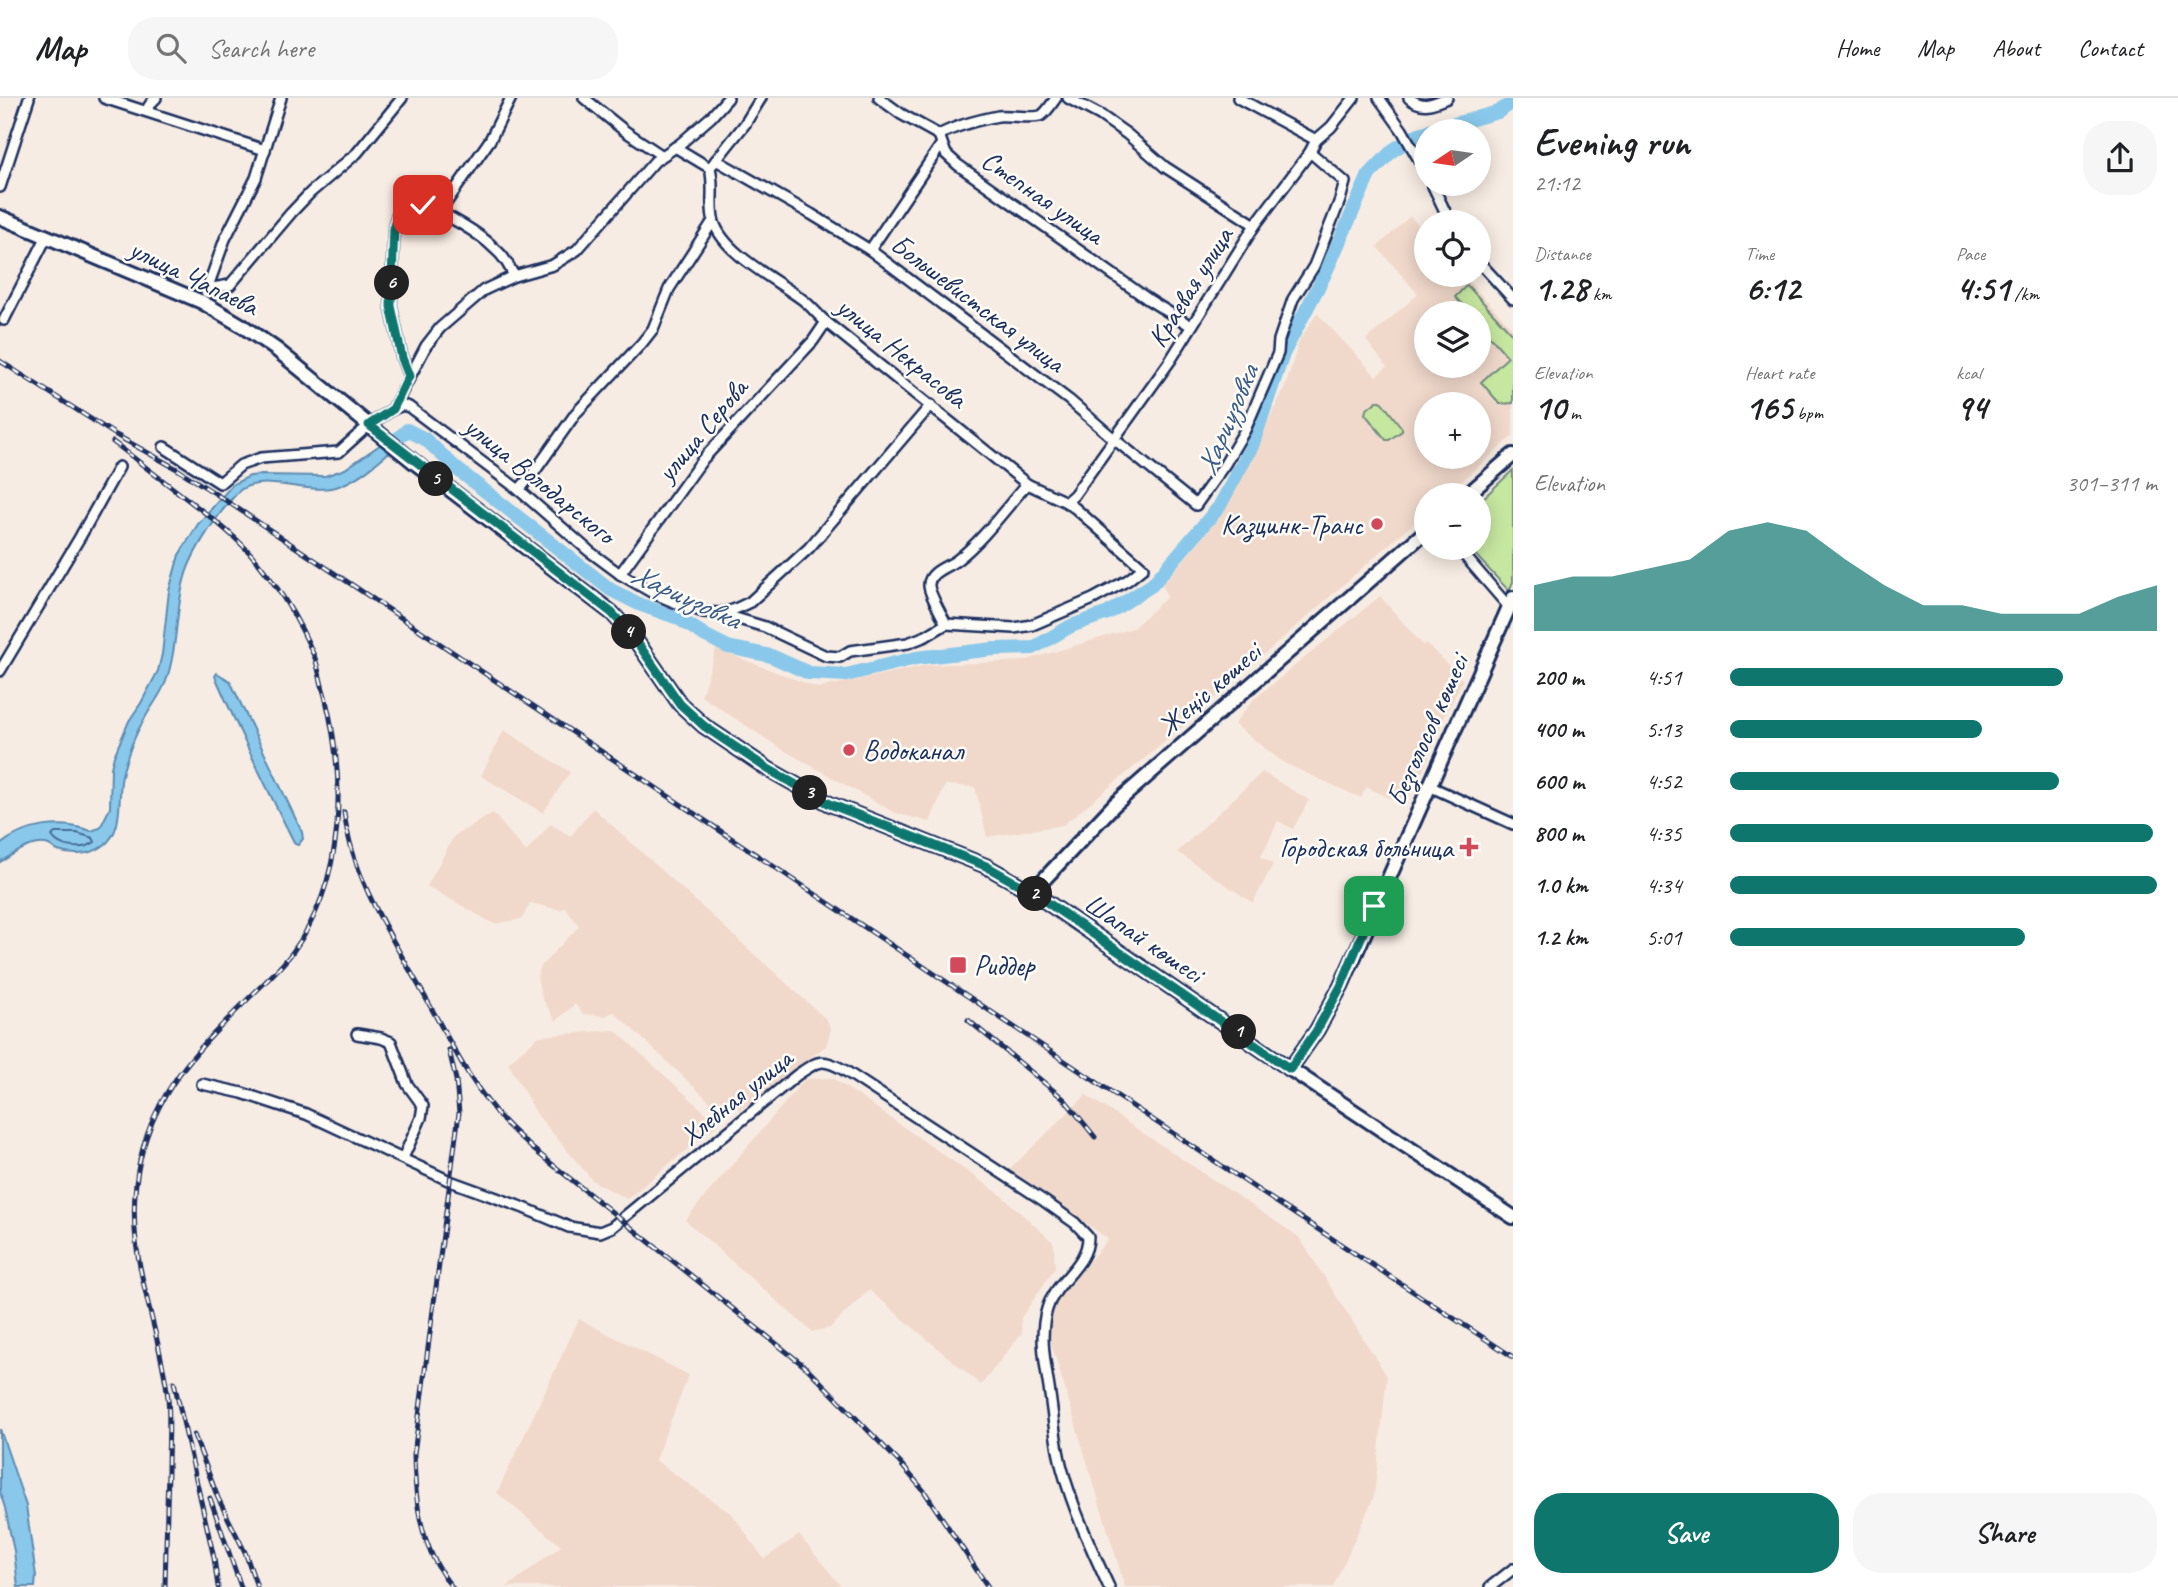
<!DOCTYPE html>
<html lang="en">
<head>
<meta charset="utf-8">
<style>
	:root { --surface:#fff; --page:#f6f6f6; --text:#202124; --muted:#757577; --line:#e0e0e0; --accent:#0f766e }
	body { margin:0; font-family:Caveat,sans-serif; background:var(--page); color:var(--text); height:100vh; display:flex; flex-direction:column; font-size:26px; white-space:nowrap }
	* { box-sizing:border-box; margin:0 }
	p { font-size:23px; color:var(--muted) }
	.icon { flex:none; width:38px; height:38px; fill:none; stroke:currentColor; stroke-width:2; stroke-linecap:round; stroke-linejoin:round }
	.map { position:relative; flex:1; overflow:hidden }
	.sheet { display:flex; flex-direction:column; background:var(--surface); width:665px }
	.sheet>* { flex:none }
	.needle { width:46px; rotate:257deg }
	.buttons { position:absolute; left:1414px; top:21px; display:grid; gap:14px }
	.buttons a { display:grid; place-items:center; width:77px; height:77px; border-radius:50%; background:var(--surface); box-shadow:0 4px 18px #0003; font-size:35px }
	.pin { position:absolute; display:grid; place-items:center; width:60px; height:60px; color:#fff; margin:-30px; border-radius:14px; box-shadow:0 4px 10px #0006 }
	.km { position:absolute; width:35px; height:35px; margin:-18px; border-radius:50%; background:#222; color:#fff; font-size:19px; line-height:35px; text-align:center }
	.round { display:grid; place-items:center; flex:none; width:74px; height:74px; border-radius:28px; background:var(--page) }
	.summary { display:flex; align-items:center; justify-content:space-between; height:119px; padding:0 21px }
	h1 { font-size:38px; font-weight:700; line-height:52px }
	.metrics { display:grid; grid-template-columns:repeat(3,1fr); gap:10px; height:119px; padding:7px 21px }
	.metrics div { display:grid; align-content:center }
	.metrics b { font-size:35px; font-weight:700 }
	.metrics small { font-size:19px; font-weight:400 }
	.metrics p { font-size:19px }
	.chart { height:196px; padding:14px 21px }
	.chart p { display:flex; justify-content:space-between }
	.chart svg { width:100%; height:126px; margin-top:7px; fill:var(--accent); opacity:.7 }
	.primary-button { display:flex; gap:14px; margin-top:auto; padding:14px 21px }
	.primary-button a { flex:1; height:80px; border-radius:28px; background:var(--accent); color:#fff; font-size:28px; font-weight:700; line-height:80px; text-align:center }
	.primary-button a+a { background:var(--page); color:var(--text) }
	ul { padding:0 21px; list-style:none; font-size:23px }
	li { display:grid; grid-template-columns:112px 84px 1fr; align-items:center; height:52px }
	li i { height:18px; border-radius:9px; background:var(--accent) }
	header { display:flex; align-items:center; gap:42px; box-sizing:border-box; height:98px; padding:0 35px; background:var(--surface); border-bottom:2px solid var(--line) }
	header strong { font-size:33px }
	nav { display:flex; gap:38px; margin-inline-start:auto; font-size:24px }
	.search { width:490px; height:63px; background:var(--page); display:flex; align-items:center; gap:18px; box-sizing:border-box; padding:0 24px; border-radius:28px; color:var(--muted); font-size:26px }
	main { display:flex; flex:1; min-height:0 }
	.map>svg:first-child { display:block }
	.built { fill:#f0d9cb; fill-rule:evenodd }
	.green { fill:#c6e7a0; stroke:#708b7f; stroke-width:2 }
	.water { fill:#89c8ea; stroke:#5d8bb2; stroke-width:2 }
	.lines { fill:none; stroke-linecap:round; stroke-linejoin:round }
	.shore { stroke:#476c96; stroke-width:2 }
	.river { stroke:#89c8ea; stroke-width:14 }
	.street-casing { stroke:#1b2f5e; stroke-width:14 }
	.secondary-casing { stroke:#1b2f5e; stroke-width:18 }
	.street { stroke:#fdfcf7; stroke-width:9 }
	.secondary { stroke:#fdfcf7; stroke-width:12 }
	.rail-casing { stroke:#1b2f5e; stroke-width:5 }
	.rail { stroke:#fdfcf7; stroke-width:2.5; stroke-dasharray:8; stroke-linecap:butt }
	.route-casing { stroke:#fff; stroke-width:14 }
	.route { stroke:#0f766e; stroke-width:9 }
	.poi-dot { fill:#d1495b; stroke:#fdfcf7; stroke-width:2.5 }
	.labels { text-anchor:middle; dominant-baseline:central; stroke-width:5; stroke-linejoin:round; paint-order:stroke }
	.street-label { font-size:28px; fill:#1b2f5e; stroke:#fdfcf7 }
	.poi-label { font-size:28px; fill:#1b2f5e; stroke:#fdfcf7; text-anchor:end }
	.water-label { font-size:30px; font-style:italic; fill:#3c5d88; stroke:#fdfcf7 }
</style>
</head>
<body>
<header>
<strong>Map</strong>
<div class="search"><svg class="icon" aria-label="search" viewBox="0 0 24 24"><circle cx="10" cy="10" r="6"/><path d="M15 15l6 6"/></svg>Search here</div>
<nav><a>Home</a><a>Map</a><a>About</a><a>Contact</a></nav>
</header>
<main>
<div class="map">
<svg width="1513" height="1489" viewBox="0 0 1513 1489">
	<rect width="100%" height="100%" fill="#f7ece3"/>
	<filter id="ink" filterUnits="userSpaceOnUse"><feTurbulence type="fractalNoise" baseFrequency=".0143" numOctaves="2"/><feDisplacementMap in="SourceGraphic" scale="14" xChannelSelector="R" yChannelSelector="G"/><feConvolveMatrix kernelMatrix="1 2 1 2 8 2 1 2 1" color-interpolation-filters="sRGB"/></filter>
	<g filter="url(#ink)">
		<g class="built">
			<path d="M1410,118L1426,136V177H1463L1513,231V338L1446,397H1426V414L1166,643L1063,727L987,739L975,689L945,687L930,724L895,715L780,650L701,598L716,551L818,590L927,567L1024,563L1133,530L1167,499L1162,487L1222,416L1286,287L1299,243L1317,215L1376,278L1387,269L1366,242L1418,196L1377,149ZM1426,215H1479V268H1426ZM1426,306H1479V359H1426Z"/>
			<polygon points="1380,498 1423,547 1426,545 1463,582 1445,618 1424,670 1405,707 1366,689 1361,700 1284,665 1234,626 1253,602"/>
			<polygon points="504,632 570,674 543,715 481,678"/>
			<polygon points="1262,674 1309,702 1293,731 1278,723 1261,759 1273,766 1253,805 1177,754"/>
			<polygon points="593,710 827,922 831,932 826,948 740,1012 735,1008 724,1017 614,914 605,918 583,916 575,906 556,923 542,900 537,879 541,868 579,828 565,809 561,812 530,805 522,821 494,826 427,788 454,738 493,715 526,754 550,726 571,738"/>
			<polygon points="615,932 718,1026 627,1101 593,1083 538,1018 508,965 539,938"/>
			<polygon points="833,980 1000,1096 1054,1145 1055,1170 1021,1220 1022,1235 981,1287 869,1192 830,1230 812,1234 685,1122 805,981"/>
			<polygon points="1086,997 1299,1139 1387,1278 1374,1399 1333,1489 1125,1489 1048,1235 1057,1202 1108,1141 1010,1071"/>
			<polygon points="579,1221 689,1277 655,1362 733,1417 764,1461 799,1437 842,1489 507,1489 561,1448 497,1395"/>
		</g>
		<g class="green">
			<polygon points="1467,187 1513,237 1513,305 1500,306 1481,284 1508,259 1479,226 1479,215 1470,215 1455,199"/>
			<polygon points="1377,303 1381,303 1402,330 1402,333 1389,342 1386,342 1365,316 1366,312"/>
			<polygon points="1513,372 1513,484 1509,493 1469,450 1479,450 1479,404"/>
		</g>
		<g class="water">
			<path d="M403,331L409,337C387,355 364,380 336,389C309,397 258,374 238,394C220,413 192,453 185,479C175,513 178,549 166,583C161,597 152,607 145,620C135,636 128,655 123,673C116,697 126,732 103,748C91,757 72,758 58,753C55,752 52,748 49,747C33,741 13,757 0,764V747C24,727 62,722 91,733L100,730L110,710L111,670L114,658L129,623L141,605L158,573L162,556L169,493L179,457L198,426L233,386L250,378L261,377L325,378L345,371Z"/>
			<path d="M217,575L230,583L302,734L303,741L298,747L295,746C267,691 240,635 215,578Z"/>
			<polygon points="0,1331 26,1408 36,1478 35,1489 18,1489 14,1453 5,1410 0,1394"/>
		</g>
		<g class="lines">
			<path class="shore" d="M55,735H77L93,740L95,744C83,753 59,750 52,738Z"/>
			<g class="river">
				<polyline points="1429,33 1498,14 1513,4"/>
				<polyline points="392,346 407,332 425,341 457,371 611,492 641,507 678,520 706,538 728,549 771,558 809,575 846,577 916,560 994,551 1033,550 1071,528 1108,515 1152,487 1219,409 1252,348 1283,256 1325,176 1369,77 1393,52 1419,36 1426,34"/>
			</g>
			<defs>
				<g id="street">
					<polyline points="104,0 265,52"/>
					<polyline points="584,0 625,33 661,57"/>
					<polyline points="879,0 901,16 939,37 946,56 958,67 1149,202 1191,228"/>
					<polyline points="1068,0 1100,17 1127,36 1165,69 1255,127"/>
					<polyline points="1238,0 1316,42"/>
					<polyline points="1379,0 1402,32 1426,74"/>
					<path d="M1409,0C1422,11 1432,6 1447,0"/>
					<polyline points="146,13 151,5 156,0"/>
					<path d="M939,37C957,27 978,22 998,18C1008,17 1037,21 1042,17C1047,14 1052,5 1056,0"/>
					<path d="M675,49L710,70C715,88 709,108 714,124C724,156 777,182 803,202C811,208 818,217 826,224L1027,386L1066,404L1075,410L1143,470L1128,482L1093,501L1032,527L1014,530L946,526L926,538L908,545L850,553L840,559L826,558L765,529L719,515"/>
					<polyline points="716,62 811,116 870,152 1069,302 1114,341 1196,407 1225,366 1245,332 1278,255 1279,242 1293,201 1314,168 1340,102 1345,84 1310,54"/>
					<polyline points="713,66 745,26 761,0"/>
					<polyline points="1432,86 1450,124"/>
					<polyline points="0,89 29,0"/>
					<polyline points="439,115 490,42 511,0"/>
					<polyline points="870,152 941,47"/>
					<polyline points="1479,164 1513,201"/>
					<polyline points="207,191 230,187 291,115 311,94 357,55 402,0"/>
					<polyline points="206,194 225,141 256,80 281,0"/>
					<polyline points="4,222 47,138"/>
					<path d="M409,278L402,260L391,208L394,128L398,115L403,108C410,107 417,105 424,108C445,115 480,135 495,151C504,158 509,168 514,178"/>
					<polyline points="393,311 426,248 440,230 484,192 514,178 553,167 577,152 655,63 680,46 711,19 728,0"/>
					<polyline points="164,349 220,385 241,367 261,360 339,354 369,327 393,311 403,307 409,309 519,392 589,453 620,476 653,495 674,504 703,514 719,515 733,512 750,504 809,450 931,307"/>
					<polyline points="519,392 535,373 576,315 642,245 653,231 669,191 713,123"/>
					<polyline points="1066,404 1074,397 1170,263 1255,127 1310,54 1316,42 1331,29 1354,0"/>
					<polyline points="1458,450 1509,509"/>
					<polyline points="620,476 703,361 813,243 826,224"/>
					<path d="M946,526C942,517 928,494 929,486C930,473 948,469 957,462C983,442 1005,411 1027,386"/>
					<polyline points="0,573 80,439 119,369"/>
					<polyline points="1429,688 1513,726"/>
					<polyline points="357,936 381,940 391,944 407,986 423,1008 421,1020 403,1060"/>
					<path d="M202,986L242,995L306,1016L450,1083L524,1110L569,1129L600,1134L612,1129L797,977C818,963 821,959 844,972L1044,1103L1075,1125L1088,1139C1088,1168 1055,1183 1047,1211C1039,1237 1045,1264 1049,1290C1053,1316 1055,1344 1062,1370C1073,1411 1091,1450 1109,1489"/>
					<polyline points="1490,1489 1513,1471"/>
				</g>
				<g id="secondary">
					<polyline points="0,119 202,204 241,227 277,252 414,364 612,515 632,537 680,606 704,628 768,671 830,706 986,768 1032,794 1290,971 1513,1119"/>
					<polyline points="1467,397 1513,357"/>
					<polyline points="1032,794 1114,707 1426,433"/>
					<polyline points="1290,971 1317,932 1341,888 1513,500"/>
				</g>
			</defs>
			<use href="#street" class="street-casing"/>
			<use href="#secondary" class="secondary-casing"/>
			<use href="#street" class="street"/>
			<use href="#secondary" class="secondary"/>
			<defs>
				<g id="rail">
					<polyline points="0,263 116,337 177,371 216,396 1264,1096 1513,1259"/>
					<path d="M113,344C131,357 147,371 165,384C194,407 225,428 250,455C277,486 299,522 315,560C319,572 321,586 325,598C346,682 346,782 292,855C279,872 262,887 247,902C197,952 156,991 140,1062C120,1151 158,1216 168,1300C170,1324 168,1348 168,1372C167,1411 166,1450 165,1489"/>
					<path d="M344,714C353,784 394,843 428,904C448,940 466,977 492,1009C503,1025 519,1038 533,1051L808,1271L900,1365L924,1393L988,1489"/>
					<polyline points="968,922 1065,1002 1095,1039"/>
					<path d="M449,952L456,982L459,1015L414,1356C415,1404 420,1450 452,1489"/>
					<polyline points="174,1284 214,1460 218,1489"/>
					<polyline points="194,1337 218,1400 245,1454 257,1489"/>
					<polyline points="210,1400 241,1489"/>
				</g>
			</defs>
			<use href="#rail" class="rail-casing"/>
			<use href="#rail" class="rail"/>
		</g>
	</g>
	<g class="lines" filter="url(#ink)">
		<defs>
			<polyline id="route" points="423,107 412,106 403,108 398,116 394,128 391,208 402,260 409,278 393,311 369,327 612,515 632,537 680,606 704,628 768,671 830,706 986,768 1032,794 1290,971 1317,932 1341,888 1374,808"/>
		</defs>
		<use href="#route" class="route-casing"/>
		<use href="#route" class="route"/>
	</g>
	<g class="poi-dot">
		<circle cx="1377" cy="426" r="7"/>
		<circle cx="849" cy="652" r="7"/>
		<path d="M1465.5 738.5h7v7h7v7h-7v7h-7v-7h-7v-7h7z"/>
		<rect x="949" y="858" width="18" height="18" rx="3.5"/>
	</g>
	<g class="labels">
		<g class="street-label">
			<text transform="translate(1043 99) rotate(35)">Степная улица</text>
			<text transform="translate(194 179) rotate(26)">улица Чапаева</text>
			<text transform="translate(1190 189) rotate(-58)">Краевая улица</text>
			<text transform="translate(978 205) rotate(37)">Большевистская улица</text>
			<text transform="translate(902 254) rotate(39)">улица Некрасова</text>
			<text transform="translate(702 332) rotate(-50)">улица Серова</text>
			<text transform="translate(540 382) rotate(39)">улица Володарского</text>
			<text transform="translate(1209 591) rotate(-41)">Жеңіс көшесі</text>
			<text transform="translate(1427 632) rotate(-66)">Безголосов көшесі</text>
			<text transform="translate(1144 840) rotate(34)">Шапай көшесі</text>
			<text transform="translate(736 999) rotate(-39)">Хлебная улица</text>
		</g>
		<g class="poi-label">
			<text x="1363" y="426">Казцинк-Транс</text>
			<text x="863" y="652" text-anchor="start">Водоканал</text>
			<text x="1453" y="749">Городская больница</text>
			<text x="974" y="867" text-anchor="start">Риддер</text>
		</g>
		<g class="water-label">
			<text transform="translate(1227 322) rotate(-67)">Хариузовка</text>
			<text transform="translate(686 498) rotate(25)">Хариузовка</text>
		</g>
	</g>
</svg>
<div class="buttons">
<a><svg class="needle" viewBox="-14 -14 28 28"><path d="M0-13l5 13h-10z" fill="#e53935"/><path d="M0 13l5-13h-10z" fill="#757577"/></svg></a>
<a><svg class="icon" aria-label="locate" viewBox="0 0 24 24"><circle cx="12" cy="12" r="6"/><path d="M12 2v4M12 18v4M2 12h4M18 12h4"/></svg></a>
<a><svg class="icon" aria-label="layers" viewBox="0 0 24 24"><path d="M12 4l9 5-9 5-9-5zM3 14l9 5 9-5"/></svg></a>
<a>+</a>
<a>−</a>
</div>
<div class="pin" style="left:1374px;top:808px;background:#1e9e55"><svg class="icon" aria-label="arrive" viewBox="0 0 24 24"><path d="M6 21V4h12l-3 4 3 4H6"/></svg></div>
<div class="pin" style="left:423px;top:107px;background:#d93025"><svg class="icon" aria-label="check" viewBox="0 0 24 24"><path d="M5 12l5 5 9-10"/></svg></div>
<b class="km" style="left:1239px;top:934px">1</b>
<b class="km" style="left:1035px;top:796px">2</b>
<b class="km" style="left:810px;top:695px">3</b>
<b class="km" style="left:629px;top:534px">4</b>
<b class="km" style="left:436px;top:381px">5</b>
<b class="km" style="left:392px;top:185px">6</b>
</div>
<section class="sheet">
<div class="summary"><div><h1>Evening run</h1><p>21:12</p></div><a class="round"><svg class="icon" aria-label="share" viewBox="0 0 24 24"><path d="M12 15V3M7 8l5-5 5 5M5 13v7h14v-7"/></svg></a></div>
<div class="metrics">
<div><p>Distance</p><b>1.28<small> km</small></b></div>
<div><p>Time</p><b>6:12</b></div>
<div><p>Pace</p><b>4:51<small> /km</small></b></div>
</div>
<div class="metrics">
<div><p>Elevation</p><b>10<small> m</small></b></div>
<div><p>Heart rate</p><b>165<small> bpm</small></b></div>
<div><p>kcal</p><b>94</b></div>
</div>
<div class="chart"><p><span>Elevation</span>301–311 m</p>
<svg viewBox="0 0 160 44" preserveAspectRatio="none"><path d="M0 44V28L10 25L20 25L30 22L40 19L50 9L60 6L70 9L80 19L90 28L100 35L110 35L120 38L130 38L140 38L150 32L160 28V44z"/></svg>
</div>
<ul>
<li><b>200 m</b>4:51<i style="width:78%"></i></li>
<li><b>400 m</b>5:13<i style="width:59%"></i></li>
<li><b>600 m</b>4:52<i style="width:77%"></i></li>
<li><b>800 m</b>4:35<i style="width:99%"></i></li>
<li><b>1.0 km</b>4:34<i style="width:100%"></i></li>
<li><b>1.2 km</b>5:01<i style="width:69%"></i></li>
</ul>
<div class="primary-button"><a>Save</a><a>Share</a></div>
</section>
</main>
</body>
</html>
